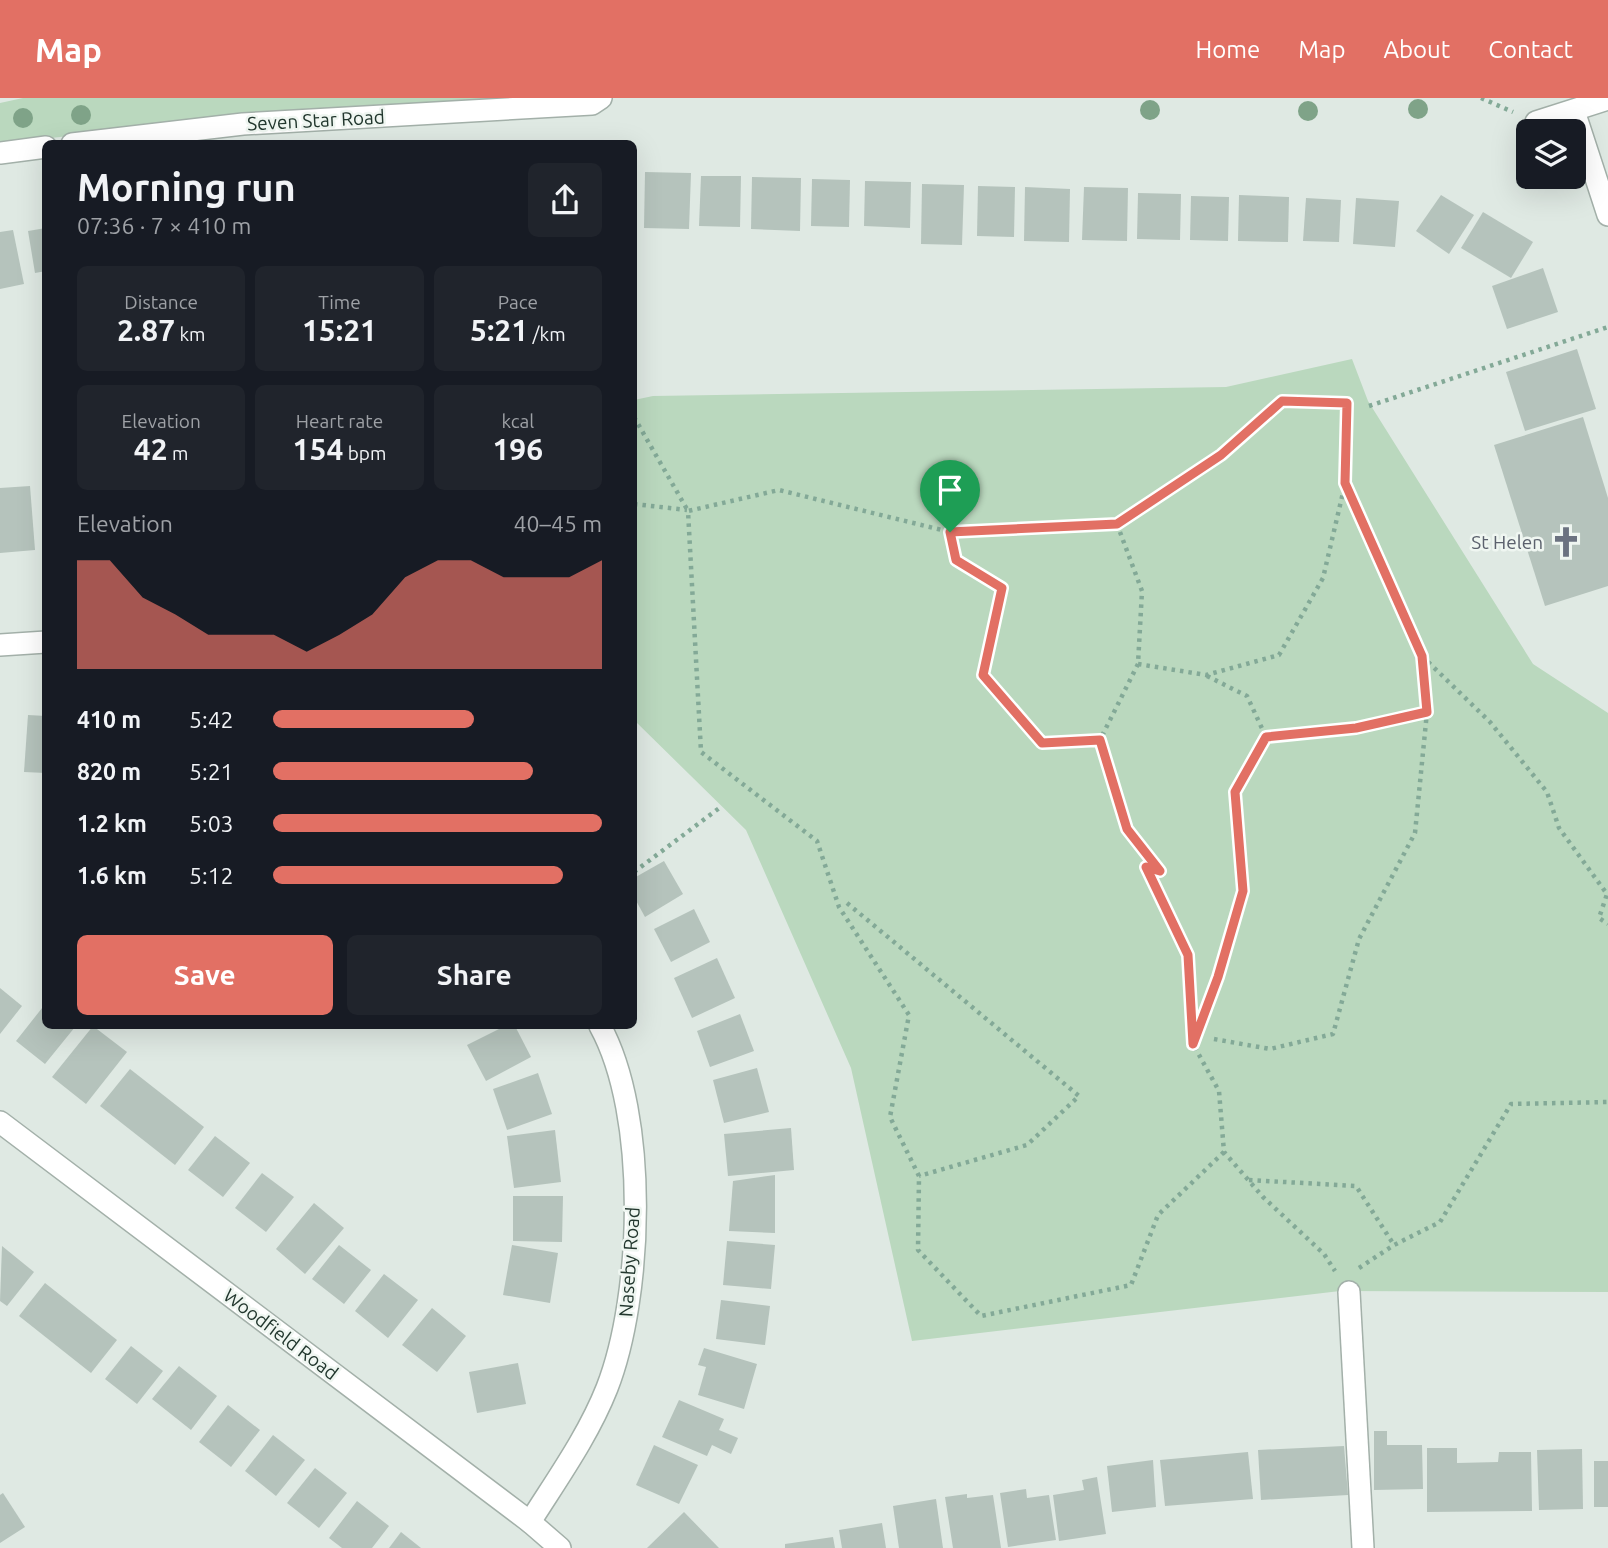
<!DOCTYPE html>
<html lang="en">
<head>
<meta charset="utf-8">
<style>
	:root { --surface:#171b24; --page:#20242c; --text:#f1f3f6; --muted:#9ea1a6; --accent:#e27064 }
	body { margin:0; font-family:Ubuntu,sans-serif; background:var(--page); color:var(--text); height:100vh; display:flex; flex-direction:column; font-size:26px; white-space:nowrap }
	* { box-sizing:border-box; margin:0 }
	p { font-size:23px; color:var(--muted) }
	.icon { flex:none; width:38px; height:38px; fill:none; stroke:currentColor; stroke-width:2; stroke-linecap:round; stroke-linejoin:round }
	.map { position:relative; flex:1; overflow:hidden }
	.drawer { position:absolute; left:42px; top:42px; width:595px; height:889px; display:flex; flex-direction:column; background:var(--surface); border-radius:10px; box-shadow:0 7px 28px #0002 }
	.drawer>* { flex:none }
	.fabs { position:absolute; left:1516px; top:21px; display:grid; gap:14px }
	.fabs a { display:grid; place-items:center; width:70px; height:70px; border-radius:10px; background:var(--surface); box-shadow:0 7px 28px #0002; font-size:35px }
	.pin { position:absolute; display:grid; place-items:center; width:60px; height:60px; color:#fff; margin:-72px -30px; border-radius:50% 50% 50% 0; rotate:-45deg; box-shadow:0 0 7px #0007 }
	.pin .icon { rotate:45deg }
	.round { display:grid; place-items:center; flex:none; width:74px; height:74px; border-radius:10px; background:var(--page) }
	.headline { display:flex; align-items:center; justify-content:space-between; height:119px; padding:0 35px }
	h1 { font-size:38px; font-weight:700; line-height:52px }
	.figures { display:grid; grid-template-columns:repeat(3,1fr); gap:10px; height:119px; padding:7px 35px }
	.figures div { display:grid; align-content:center; border-radius:10px; background:var(--page); text-align:center }
	.figures b { font-size:30px; font-weight:700 }
	.figures small { font-size:19px; font-weight:400 }
	.figures p { font-size:19px }
	.chart { height:196px; padding:14px 35px }
	.chart p { display:flex; justify-content:space-between }
	.chart svg { width:100%; height:126px; margin-top:7px; fill:var(--accent); opacity:.7 }
	.action { display:flex; gap:14px; margin-top:auto; padding:14px 35px }
	.action a { flex:1; height:80px; border-radius:10px; background:var(--accent); color:#fff; font-size:28px; font-weight:700; line-height:80px; text-align:center }
	.action a+a { background:var(--page); color:var(--text) }
	ul { padding:0 35px; list-style:none; font-size:23px }
	li { display:grid; grid-template-columns:112px 84px 1fr; align-items:center; height:52px }
	li i { height:18px; border-radius:9px; background:var(--accent) }
	header { display:flex; align-items:center; gap:42px; box-sizing:border-box; height:98px; padding:0 35px; background:var(--accent); color:#fff }
	header strong { font-size:33px }
	nav { display:flex; gap:38px; margin-inline-start:auto; font-size:24px }
	.map>svg:first-child { display:block }
	.green { fill:#bad8be }
	.building { fill:#b5c3bc }
	.lines { fill:none; stroke-linecap:round; stroke-linejoin:round }
	.minor-casing { stroke:#a3b0a9; stroke-width:24 }
	.path { stroke:#83a997; stroke-width:4.5; stroke-dasharray:3.5 5; stroke-linecap:butt }
	.minor { stroke:#fff; stroke-width:21 }
	.tree { fill:#7fa388 }
	.route-casing { stroke:#fff; stroke-width:14 }
	.route { stroke:#e27064; stroke-width:9 }
	.labels { text-anchor:middle; dominant-baseline:central; stroke-width:5; stroke-linejoin:round; paint-order:stroke }
	.street-label { font-size:19px; fill:#22372e; stroke:#eff6f1 }
	.worship-label { font-size:19px; fill:#5b616d; stroke:#eff6f1; text-anchor:end }
</style>
</head>
<body>
<header>
<strong>Map</strong>
<nav><a>Home</a><a>Map</a><a>About</a><a>Contact</a></nav>
</header>
<div class="map">
<svg width="1608" height="1450" viewBox="0 0 1608 1450">
	<rect width="100%" height="100%" fill="#dfe9e3"/>
	<g class="green">
		<polygon points="23,0 522,0 205,22 0,46 0,5"/>
		<polygon points="1352,261 1368,303 1533,566 1608,615 1608,1194 1340,1193 912,1243 851,970 746,732 634,622 634,302 653,298 1226,289"/>
	</g>
	<g class="building">
		<polygon points="645,74 691,75 689,131 644,130"/>
		<polygon points="701,78 741,78 740,129 699,128"/>
		<polygon points="752,79 801,80 800,133 751,131"/>
		<polygon points="812,81 850,82 849,129 811,128"/>
		<polygon points="865,83 911,84 910,130 864,128"/>
		<polygon points="922,86 964,87 962,147 921,146"/>
		<polygon points="978,88 1015,89 1014,139 977,138"/>
		<polygon points="1025,89 1070,91 1069,144 1024,143"/>
		<polygon points="1084,89 1128,90 1127,143 1082,142"/>
		<polygon points="1138,95 1181,96 1180,142 1137,141"/>
		<polygon points="1239,97 1289,99 1288,144 1238,143"/>
		<polygon points="1441,97 1474,117 1449,156 1416,133"/>
		<polygon points="1191,98 1229,99 1228,143 1190,142"/>
		<polygon points="1306,100 1341,102 1339,144 1303,143"/>
		<polygon points="1356,100 1399,103 1395,149 1353,146"/>
		<polygon points="1483,114 1533,144 1511,180 1461,150"/>
		<polygon points="46,130 46,173 35,175 28,133"/>
		<polygon points="13,132 24,186 0,191 0,134"/>
		<polygon points="1543,170 1558,214 1507,231 1492,188"/>
		<polygon points="1577,251 1596,311 1525,333 1506,274"/>
		<polygon points="1583,319 1608,400 1608,488 1545,508 1494,347"/>
		<polygon points="30,388 35,452 0,455 0,390"/>
		<polygon points="28,617 46,618 46,675 24,674"/>
		<polygon points="664,763 683,796 645,819 634,799 634,780"/>
		<polygon points="694,811 710,844 671,864 654,831"/>
		<polygon points="717,860 735,900 692,920 674,880"/>
		<polygon points="0,890 22,908 0,936"/>
		<polygon points="46,905 46,928 75,929 45,966 16,943"/>
		<polygon points="740,916 754,953 710,969 697,933"/>
		<polygon points="93,928 127,954 86,1006 52,979"/>
		<polygon points="505,928 515,928 531,959 486,983 467,947"/>
		<polygon points="757,970 769,1014 724,1025 713,982"/>
		<polygon points="130,971 204,1029 175,1067 100,1008"/>
		<polygon points="538,975 552,1016 507,1032 493,991"/>
		<polygon points="791,1030 794,1072 728,1078 724,1036"/>
		<polygon points="555,1032 561,1084 514,1090 507,1038"/>
		<polygon points="215,1038 250,1065 223,1099 188,1072"/>
		<polygon points="262,1075 294,1099 266,1134 235,1110"/>
		<polygon points="775,1077 775,1135 729,1133 733,1083"/>
		<polygon points="513,1098 563,1098 562,1144 513,1143"/>
		<polygon points="314,1105 344,1130 305,1176 276,1151"/>
		<polygon points="727,1143 775,1147 771,1191 723,1187"/>
		<polygon points="339,1147 371,1172 344,1206 312,1181"/>
		<polygon points="512,1147 558,1155 550,1205 503,1197"/>
		<polygon points="2,1148 34,1174 7,1208 0,1203"/>
		<polygon points="384,1176 418,1202 388,1240 355,1213"/>
		<polygon points="45,1185 117,1242 91,1275 19,1218"/>
		<polygon points="721,1202 770,1208 765,1247 716,1241"/>
		<polygon points="432,1210 466,1238 437,1274 402,1247"/>
		<polygon points="131,1248 163,1273 137,1306 105,1281"/>
		<polygon points="704,1250 757,1266 744,1311 698,1297 706,1269 698,1267"/>
		<polygon points="518,1265 526,1306 477,1315 469,1274"/>
		<polygon points="179,1268 217,1298 191,1332 152,1301"/>
		<polygon points="679,1302 724,1321 719,1332 738,1340 731,1356 712,1347 707,1358 662,1339"/>
		<polygon points="228,1307 260,1332 231,1369 199,1344"/>
		<polygon points="1374,1333 1387,1333 1387,1347 1422,1347 1423,1391 1374,1392"/>
		<polygon points="273,1337 305,1362 276,1398 245,1373"/>
		<polygon points="654,1347 698,1367 679,1406 636,1387"/>
		<polygon points="1344,1348 1348,1397 1261,1402 1258,1352"/>
		<polygon points="1427,1350 1457,1350 1457,1365 1498,1364 1499,1354 1531,1354 1532,1413 1427,1414"/>
		<polygon points="1582,1351 1583,1411 1539,1412 1537,1352"/>
		<polygon points="1248,1354 1253,1401 1165,1408 1160,1362"/>
		<polygon points="1153,1362 1156,1409 1112,1414 1107,1368"/>
		<rect x="1594" y="1363" width="14" height="46"/>
		<polygon points="315,1370 347,1395 319,1430 287,1405"/>
		<polygon points="1097,1379 1106,1436 1059,1443 1053,1397 1084,1392 1082,1382"/>
		<polygon points="1026,1391 1027,1400 1049,1397 1056,1442 1008,1449 1000,1395"/>
		<polygon points="3,1395 25,1429 0,1445 0,1397"/>
		<polygon points="967,1396 967,1400 993,1397 1001,1450 953,1450 945,1399"/>
		<polygon points="936,1401 943,1450 899,1450 893,1408"/>
		<polygon points="357,1403 389,1428 372,1450 342,1450 329,1440"/>
		<polygon points="684,1414 719,1450 647,1450"/>
		<polygon points="882,1425 886,1450 842,1450 839,1432"/>
		<polygon points="401,1434 421,1450 389,1450"/>
		<polygon points="833,1439 835,1450 785,1450 785,1446"/>
	</g>
	<g class="lines">
		<defs>
			<g id="minor">
				<polyline points="1574,13 1608,117"/>
				<polyline points="1536,24 1608,1"/>
				<polyline points="72,46 243,26 592,6 601,0"/>
				<polyline points="0,55 46,49"/>
				<polyline points="0,547 46,544"/>
				<polyline points="0,1024 530,1424 560,1450"/>
				<polyline points="1349,1194 1363,1450"/>
				<path d="M530,1424C557,1381 588,1338 607,1290C643,1198 649,1017 600,928"/>
			</g>
		</defs>
		<use href="#minor" class="minor-casing"/>
		<g class="path">
			<polyline points="1481,0 1513,14"/>
			<polyline points="1369,308 1608,229"/>
			<polyline points="634,319 688,413"/>
			<polyline points="634,406 687,412"/>
			<polyline points="1117,426 1142,493 1138,566 1100,642 1127,731 1160,773 1146,769 1188,857 1193,942"/>
			<polyline points="950,434 955,462 1002,490 983,577 1042,644 1100,642"/>
			<polyline points="1422,558 1490,624 1547,694 1559,730 1607,796 1599,820 1608,826"/>
			<polyline points="1138,566 1206,577 1279,557 1323,480 1345,386"/>
			<polyline points="1207,578 1247,598 1266,639"/>
			<polyline points="634,774 722,708"/>
			<polyline points="847,805 1079,998 1027,1047 919,1078"/>
			<polyline points="1214,941 1270,951 1333,936 1359,841 1415,735 1427,614 1356,630 1266,639 1235,694 1243,793 1218,879 1193,946 1219,993 1224,1054 1263,1099 1324,1156 1335,1173"/>
			<polyline points="1224,1054 1158,1117 1131,1187 981,1218 918,1152 919,1078 890,1019 909,917 839,809 817,743 701,654 688,413 779,392 950,434 1117,426 1221,357 1281,303 1347,305 1345,385 1422,558 1427,614"/>
			<polyline points="1249,1082 1356,1088 1394,1147"/>
			<polyline points="1359,1170 1394,1147 1440,1124 1511,1006 1608,1004"/>
		</g>
		<use href="#minor" class="minor"/>
	</g>
	<g class="tree">
		<circle cx="1418" cy="11" r="10"/>
		<circle cx="1150" cy="12" r="10"/>
		<circle cx="1308" cy="13" r="10"/>
		<circle cx="81" cy="17" r="10"/>
		<circle cx="23" cy="20" r="10"/>
	</g>
	<g class="lines">
		<defs>
			<polygon id="route" points="1282,303 1347,305 1345,385 1422,558 1427,614 1356,630 1266,639 1235,694 1243,793 1218,879 1193,946 1188,857 1146,769 1160,773 1127,731 1100,642 1042,645 983,577 1002,490 956,462 950,434 1117,426 1221,357"/>
		</defs>
		<use href="#route" class="route-casing"/>
		<use href="#route" class="route"/>
	</g>
	<defs>
		<symbol id="church-bare" viewBox="-9 -9 18 18"><path d="M-1.2-6h2.4v3.5h3.3v2.4h-3.3V6h-2.4V-.1h-3.3v-2.4h3.3Z" fill="#6b7280" stroke="#eff6f1" stroke-width="2.5" paint-order="stroke"/></symbol>
	</defs>
	<g fill-rule="evenodd">
		<use href="#church-bare" x="1544" y="422" width="44" height="44"/>
	</g>
	<g class="labels">
		<g class="street-label">
			<text transform="translate(316 22) rotate(-3)">Seven Star Road</text>
			<text transform="translate(629 1164) rotate(-86)">Naseby Road</text>
			<text transform="translate(281 1236) rotate(37)">Woodfield Road</text>
		</g>
		<g class="worship-label">
			<text x="1543" y="444">St Helen</text>
		</g>
	</g>
</svg>
<div class="fabs">
<a><svg class="icon" aria-label="layers" viewBox="0 0 24 24"><path d="M12 4l9 5-9 5-9-5zM3 14l9 5 9-5"/></svg></a>
</div>
<div class="pin" style="left:950px;top:434px;background:#1e9e55"><svg class="icon" aria-label="arrive" viewBox="0 0 24 24"><path d="M6 21V4h12l-3 4 3 4H6"/></svg></div>
<section class="drawer">
<div class="headline"><div><h1>Morning run</h1><p>07:36 · 7 × 410 m</p></div><a class="round"><svg class="icon" aria-label="share" viewBox="0 0 24 24"><path d="M12 15V3M7 8l5-5 5 5M5 13v7h14v-7"/></svg></a></div>
<div class="figures">
<div><p>Distance</p><b>2.87<small> km</small></b></div>
<div><p>Time</p><b>15:21</b></div>
<div><p>Pace</p><b>5:21<small> /km</small></b></div>
</div>
<div class="figures">
<div><p>Elevation</p><b>42<small> m</small></b></div>
<div><p>Heart rate</p><b>154<small> bpm</small></b></div>
<div><p>kcal</p><b>196</b></div>
</div>
<div class="chart"><p><span>Elevation</span>40–45 m</p>
<svg viewBox="0 0 160 44" preserveAspectRatio="none"><path d="M0 44V6L10 6L20 19L30 25L40 32L50 32L60 32L70 38L80 32L90 25L100 12L110 6L120 6L130 12L140 12L150 12L160 6V44z"/></svg>
</div>
<ul>
<li><b>410 m</b>5:42<i style="width:61%"></i></li>
<li><b>820 m</b>5:21<i style="width:79%"></i></li>
<li><b>1.2 km</b>5:03<i style="width:100%"></i></li>
<li><b>1.6 km</b>5:12<i style="width:88%"></i></li>
</ul>
<div class="action"><a>Save</a><a>Share</a></div>
</section>
</div>
</body>
</html>
